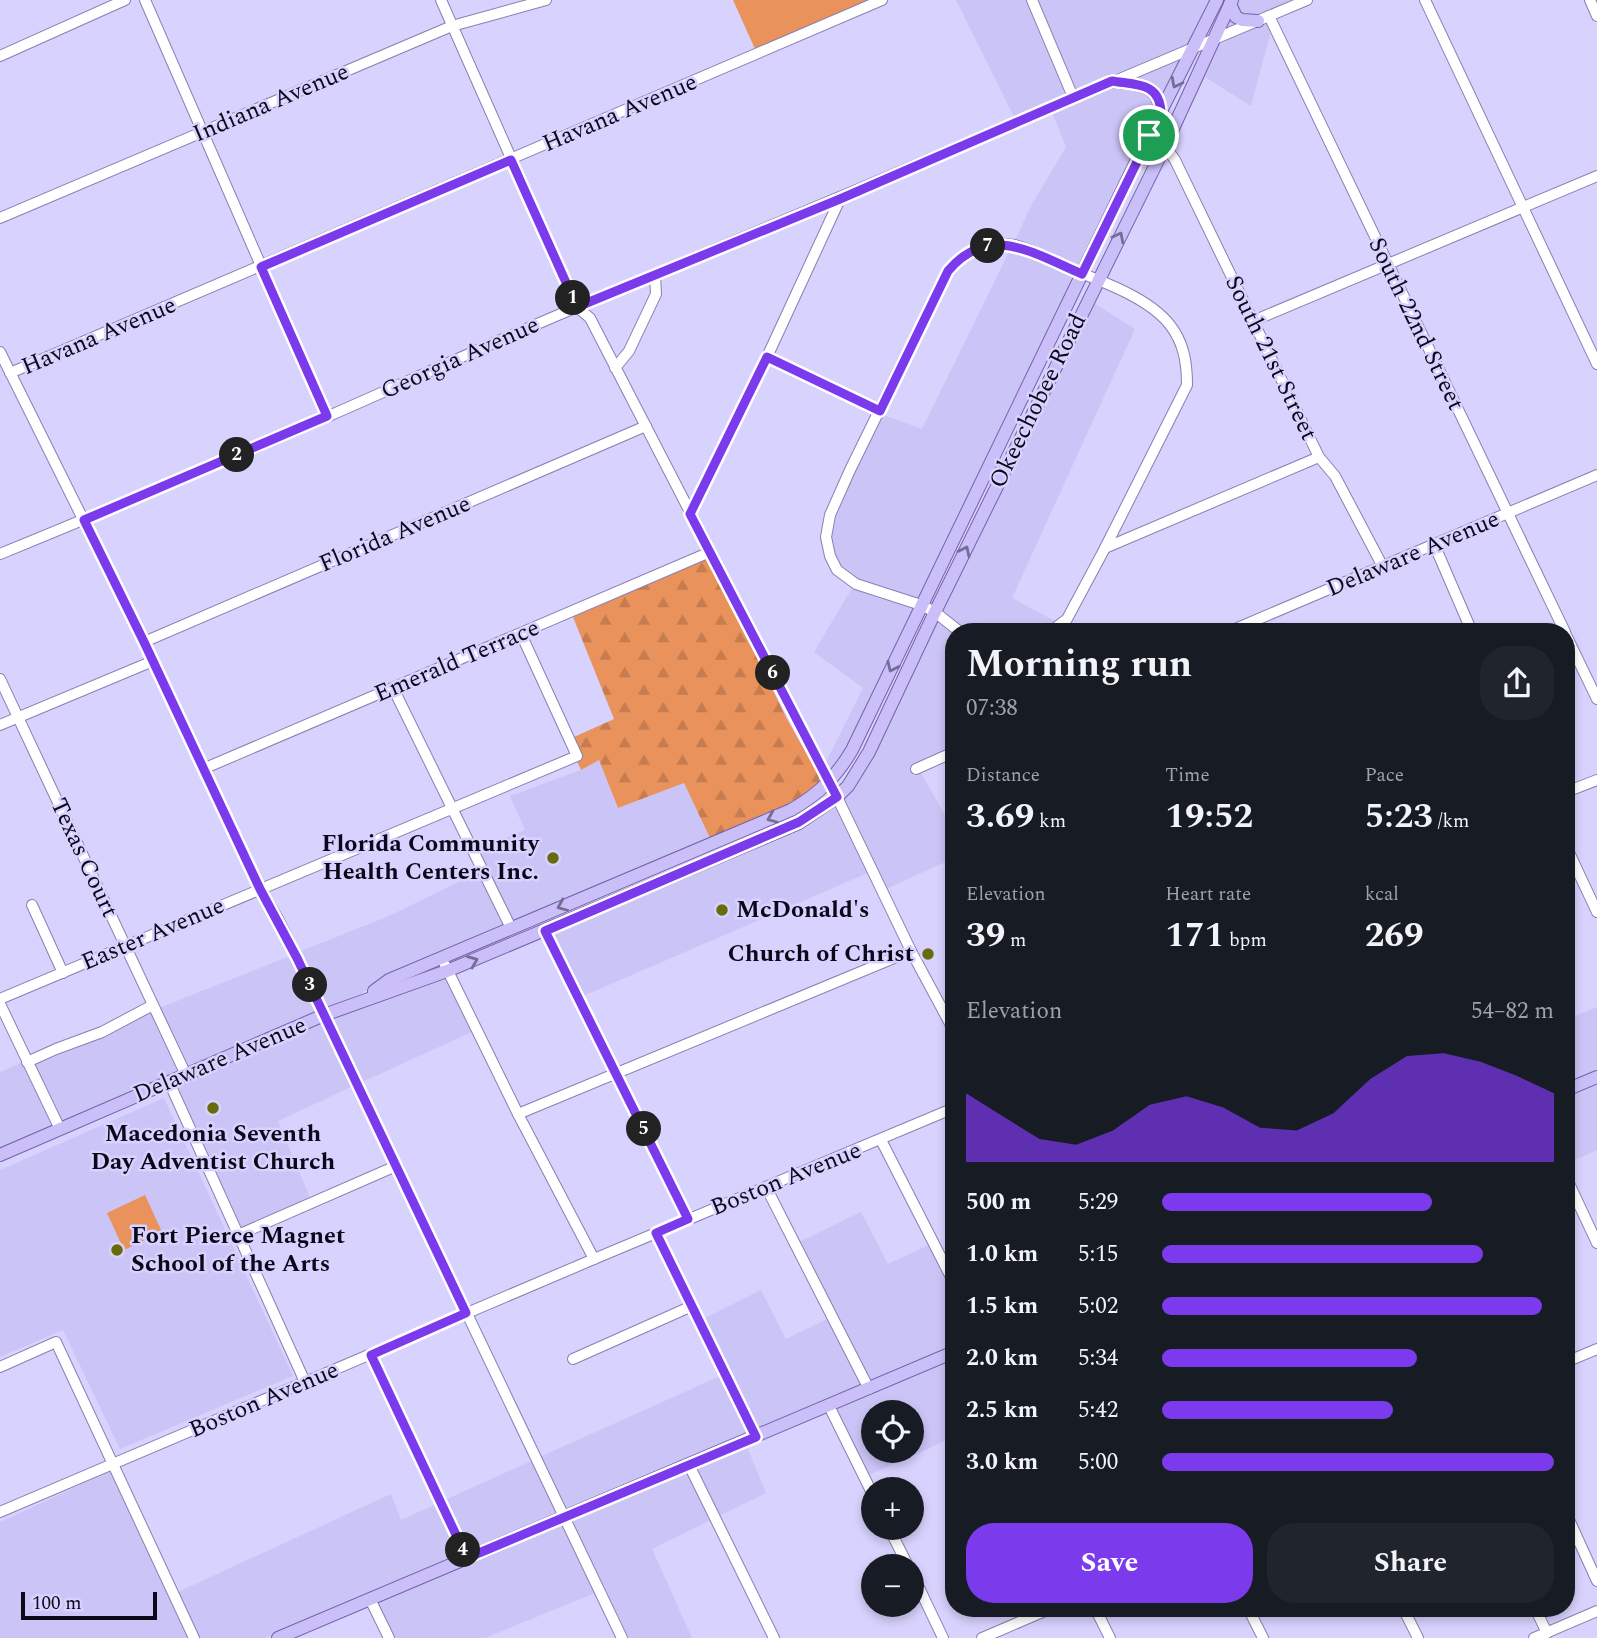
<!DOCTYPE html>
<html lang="en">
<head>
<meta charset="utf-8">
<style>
	:root { --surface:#171b24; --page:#20242c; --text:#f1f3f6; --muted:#9ea1a6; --accent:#7c3aed }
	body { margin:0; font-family:Spectral,serif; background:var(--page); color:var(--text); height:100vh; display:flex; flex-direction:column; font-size:26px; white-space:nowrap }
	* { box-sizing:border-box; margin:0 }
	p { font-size:23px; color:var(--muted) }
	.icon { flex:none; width:38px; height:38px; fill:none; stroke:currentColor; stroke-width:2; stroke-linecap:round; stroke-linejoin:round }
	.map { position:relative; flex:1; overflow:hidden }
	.panel { position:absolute; left:945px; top:623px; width:630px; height:994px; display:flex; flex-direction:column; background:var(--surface); border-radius:28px; box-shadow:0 4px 10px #0003 }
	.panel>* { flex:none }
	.controls { position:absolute; left:861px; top:1400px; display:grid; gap:14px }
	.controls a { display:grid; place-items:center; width:63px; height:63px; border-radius:50%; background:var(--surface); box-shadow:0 4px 10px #0003; font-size:35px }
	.scale { position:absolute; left:21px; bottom:18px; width:136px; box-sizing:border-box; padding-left:7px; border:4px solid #0c081a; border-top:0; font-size:19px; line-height:24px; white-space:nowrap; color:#0c081a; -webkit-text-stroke:5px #d8d2fe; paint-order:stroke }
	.pin { position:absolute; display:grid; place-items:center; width:60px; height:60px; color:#fff; margin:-30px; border:4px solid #fff; border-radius:50%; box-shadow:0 2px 7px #0007 }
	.km { position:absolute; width:35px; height:35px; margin:-18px; border-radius:50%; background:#222; color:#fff; font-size:19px; line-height:35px; text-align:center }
	.round { display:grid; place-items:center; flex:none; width:74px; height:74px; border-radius:28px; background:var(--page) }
	.headline { display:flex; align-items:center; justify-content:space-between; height:119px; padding:0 21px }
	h1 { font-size:38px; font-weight:700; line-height:52px }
	.stats { display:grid; grid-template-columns:repeat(3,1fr); gap:10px; height:119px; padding:7px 21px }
	.stats div { display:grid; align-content:center }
	.stats b { font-size:35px; font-weight:700 }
	.stats small { font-size:19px; font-weight:400 }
	.stats p { font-size:19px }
	.chart { height:196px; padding:14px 21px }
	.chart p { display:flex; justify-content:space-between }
	.chart svg { width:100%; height:126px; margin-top:7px; fill:var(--accent); opacity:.7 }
	.button { display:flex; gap:14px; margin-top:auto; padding:14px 21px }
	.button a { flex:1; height:80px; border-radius:28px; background:var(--accent); color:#fff; font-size:28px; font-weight:700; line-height:80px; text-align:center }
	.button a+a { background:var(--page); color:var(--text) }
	ul { padding:0 21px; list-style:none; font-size:23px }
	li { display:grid; grid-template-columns:112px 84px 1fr; align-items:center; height:52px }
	li i { height:18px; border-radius:9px; background:var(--accent) }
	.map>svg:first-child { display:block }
	.built { fill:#cbc4f6; fill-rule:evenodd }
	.green { fill:#e9925c }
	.forest { fill:url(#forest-firs) }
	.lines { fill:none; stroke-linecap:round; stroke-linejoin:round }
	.minor-casing { stroke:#887fb2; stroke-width:12 }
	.major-casing { stroke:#7264aa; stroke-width:14 }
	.minor { stroke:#fff; stroke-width:10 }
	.major { stroke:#cbbffa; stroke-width:12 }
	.oneway { stroke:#756d95 }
	.route-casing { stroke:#fff; stroke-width:14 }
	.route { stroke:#7c3aed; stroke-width:9 }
	.poi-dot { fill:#686b0c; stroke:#d8d2fe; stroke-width:2.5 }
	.labels { text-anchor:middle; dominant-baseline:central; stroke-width:5; stroke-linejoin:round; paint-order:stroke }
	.street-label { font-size:24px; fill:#0c081a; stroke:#d8d2fe }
	.poi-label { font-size:24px; font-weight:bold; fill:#0c081a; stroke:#d8d2fe; text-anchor:end }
</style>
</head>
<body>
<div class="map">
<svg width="1597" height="1638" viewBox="0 0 1597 1638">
	<defs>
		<pattern id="forest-firs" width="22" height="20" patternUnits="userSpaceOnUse" patternTransform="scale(1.75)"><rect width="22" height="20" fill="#e9925c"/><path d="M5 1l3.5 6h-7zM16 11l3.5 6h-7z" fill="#c77c4f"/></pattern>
	</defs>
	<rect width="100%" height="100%" fill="#d8d2fe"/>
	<g class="built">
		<polygon points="956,0 1026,0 1066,94 1014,117"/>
		<polygon points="1037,0 1211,0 1191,43 1075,90"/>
		<polygon points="1238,0 1292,0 1223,30"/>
		<polygon points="1267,22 1271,31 1251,106 1205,77 1171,145 1215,46"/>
		<polygon points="1183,58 1079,267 1015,240 1032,204 1066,147 1052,112"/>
		<polygon points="1010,250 1075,276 919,598 858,580 841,567 834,554 831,537 834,517 854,473 884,415 922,429"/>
		<polygon points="1094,303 1135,329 1012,598 1055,621 1038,632 967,632 942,611"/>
		<polygon points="851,586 874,597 914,608 848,747 830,774 825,764 863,688 814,652 852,588"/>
		<polygon points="937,620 954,632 954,746 909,767 913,776 921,773 954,831 954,858 886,889 843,799"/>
		<polygon points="599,760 618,808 684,783 710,838 513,922 478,849 525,830 510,796 581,770"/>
		<polygon points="835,805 868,873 583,996 552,934 801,827"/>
		<polygon points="479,872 504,925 386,975 360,995 326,1009 299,952 389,916"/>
		<polygon points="290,956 318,1013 188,1068 159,1008"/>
		<polygon points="445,977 472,1032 362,1082 331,1018"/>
		<polygon points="1597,1007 1597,1072 1566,1085 1566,1020"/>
		<polygon points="151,1012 179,1072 62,1122 34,1065 104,1037"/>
		<polygon points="322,1022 353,1086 278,1121 310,1198 241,1228 176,1085"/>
		<polygon points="23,1062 53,1126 0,1149 0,1072"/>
		<polygon points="1597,1083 1597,1150 1566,1164 1566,1096"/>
		<polygon points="164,1098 293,1376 120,1449 63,1330 0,1357 0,1170"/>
		<polygon points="861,1212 888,1264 929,1245 954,1294 954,1346 871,1382 799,1242"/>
		<polygon points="761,1290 786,1339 827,1319 862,1386 758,1430 703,1319"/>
		<path d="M954,1358V1437L869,1475L836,1409ZM873,1412H912V1451H873Z"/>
		<polygon points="720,1376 749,1434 566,1511 540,1457"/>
		<polygon points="747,1447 766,1493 719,1516 696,1468"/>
		<polygon points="531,1461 557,1514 469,1551 445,1500"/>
		<polygon points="111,1471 189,1638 0,1638 0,1522"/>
		<polygon points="687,1472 711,1520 652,1549 692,1638 627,1638 570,1520"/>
		<polygon points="391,1494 401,1520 436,1504 460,1555 265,1638 199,1638 178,1592"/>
		<polygon points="561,1524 595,1593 485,1638 394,1638 377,1601"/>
	</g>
	<g class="green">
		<polygon points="733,0 868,0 755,49"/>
		<polygon points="145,1195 162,1232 124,1250 107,1213"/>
	</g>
	<polygon class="forest" points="708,558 787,719 819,776 820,784 788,805 710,838 684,783 618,808 599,760 581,770 577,761 583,758 574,737 614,719 573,617"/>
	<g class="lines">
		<defs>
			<g id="minor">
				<polyline points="145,0 327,417"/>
				<polyline points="441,0 577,307 590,318 837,797 911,951 954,1031"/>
				<polyline points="1032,0 1073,97"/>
				<polyline points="1425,0 1597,364"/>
				<polyline points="1590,0 1597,16"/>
				<polyline points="1269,16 1565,632"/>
				<polyline points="0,56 125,0"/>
				<polyline points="1165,146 1175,160 1319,457 1335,476 1383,567"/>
				<polyline points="0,218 452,26 546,0"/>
				<polyline points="1253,321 1597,176"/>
				<polyline points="0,352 144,642 260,889 277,917 297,958 622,1638"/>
				<polyline points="767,357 880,411"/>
				<polyline points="615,368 629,351 656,294 655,276"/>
				<polyline points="10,373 882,0"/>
				<polyline points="690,514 767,357 840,199"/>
				<polyline points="1434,544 1472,632"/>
				<polyline points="1105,548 1319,457"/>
				<path d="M0,554C110,509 219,463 329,416C411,380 494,342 577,307C821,206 1063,102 1307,0"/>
				<path d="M960,632L935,612L921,605L856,584L837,570L830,556L826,537L830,515L850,470L948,270C961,256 978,245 998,244C1003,244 1009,244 1014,245C1029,248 1044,258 1058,264C1092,278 1147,295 1170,325C1184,343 1187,363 1187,385L1105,548L1067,619L1050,632"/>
				<polyline points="1228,632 1597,475"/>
				<polyline points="1566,635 1597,699"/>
				<polyline points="144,642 646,426"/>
				<polyline points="0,679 186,1075"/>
				<polyline points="393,688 511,928"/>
				<polyline points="0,725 153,661"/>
				<polyline points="203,769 710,552"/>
				<polyline points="916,769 954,752"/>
				<polyline points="1566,792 1597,780"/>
				<polyline points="1566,846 1597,912"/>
				<polyline points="32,905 63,973"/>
				<polyline points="545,931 688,1219"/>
				<polyline points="445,965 518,1114 594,1259"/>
				<polyline points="0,999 577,756 521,634"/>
				<polyline points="0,1004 60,1129"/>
				<polyline points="27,1062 56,1049 102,1032 153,1005"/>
				<polyline points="169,1082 305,1382"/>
				<polyline points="518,1114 911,951"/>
				<polyline points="881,1140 954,1283"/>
				<polyline points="1566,1177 1597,1243"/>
				<polyline points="766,1187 869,1389"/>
				<polyline points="656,1233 756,1437"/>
				<polyline points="238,1235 396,1166"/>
				<polyline points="371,1355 467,1558"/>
				<polyline points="573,1359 692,1306"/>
				<polyline points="1566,1362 1597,1349"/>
				<polyline points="0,1367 56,1342 194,1638"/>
				<polyline points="829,1406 873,1495"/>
				<polyline points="689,1465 774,1638"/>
				<polyline points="0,1512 594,1259 954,1108"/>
				<polyline points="1566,1513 1597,1581"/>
				<polyline points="889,1528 908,1566"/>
				<polyline points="912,1573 943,1638"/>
				<polyline points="370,1599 389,1638"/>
				<polyline points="1095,1608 1110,1638"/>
				<polyline points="1248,1608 1263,1638"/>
				<polyline points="1403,1608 1418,1638"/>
				<polyline points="1535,1608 1547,1633"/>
				<polyline points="982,1638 1052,1608"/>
				<polyline points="1534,1638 1597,1611"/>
			</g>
			<g id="major">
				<polyline points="1230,4 1236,17 1242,20 1258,21"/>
				<path d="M1112,81C1136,85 1159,82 1161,113"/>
				<path d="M374,991L389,980L791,810C819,794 836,777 852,750L1149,135L1217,0"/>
				<polyline points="1566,1090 1597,1077"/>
				<polyline points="0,1155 324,1015 447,971 773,834 799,823 837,797 848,786 869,752 935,612 1165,146 1232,0"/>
				<polyline points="278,1638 954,1352"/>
			</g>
		</defs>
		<use href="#minor" class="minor-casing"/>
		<use href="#major" class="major-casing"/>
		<use href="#minor" class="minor"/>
		<use href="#major" class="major"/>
	</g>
	<defs><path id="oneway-chevron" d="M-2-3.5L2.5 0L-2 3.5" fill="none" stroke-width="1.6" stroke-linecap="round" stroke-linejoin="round" transform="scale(1.75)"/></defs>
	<g class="oneway">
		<use href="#oneway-chevron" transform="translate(1176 83) rotate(117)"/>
		<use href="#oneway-chevron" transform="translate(1119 237) rotate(-63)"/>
		<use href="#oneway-chevron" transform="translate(965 551) rotate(-64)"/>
		<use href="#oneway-chevron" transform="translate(892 667) rotate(115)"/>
		<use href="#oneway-chevron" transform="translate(772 818) rotate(157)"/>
		<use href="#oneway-chevron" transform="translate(562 906) rotate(157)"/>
		<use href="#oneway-chevron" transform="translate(473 961) rotate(-22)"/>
	</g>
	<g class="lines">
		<defs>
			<path id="route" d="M1112,81C1136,85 1160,82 1161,113L1082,274C1035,254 989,222 948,271L880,411L767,357L690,514L837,797L799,822L545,931L688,1219L656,1233L756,1437L467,1558L371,1355L466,1313L297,958L260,889L144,642L84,520L327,416L261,267L511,160L577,307L840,199Z"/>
		</defs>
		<use href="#route" class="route-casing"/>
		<use href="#route" class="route"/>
	</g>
	<g class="poi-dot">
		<circle cx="553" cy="858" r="7"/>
		<circle cx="722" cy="910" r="7"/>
		<circle cx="928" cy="954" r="7"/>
		<circle cx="213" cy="1108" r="7"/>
		<circle cx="117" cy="1250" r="7"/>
	</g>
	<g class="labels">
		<g class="street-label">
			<text transform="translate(271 103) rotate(-23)">Indiana Avenue</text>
			<text transform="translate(620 113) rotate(-23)">Havana Avenue</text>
			<text transform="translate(1416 324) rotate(64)">South 22nd Street</text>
			<text transform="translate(99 336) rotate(-23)">Havana Avenue</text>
			<text transform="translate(460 358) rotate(-24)">Georgia Avenue</text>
			<text transform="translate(1271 358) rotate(64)">South 21st Street</text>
			<text transform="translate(1038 401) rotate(-64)">Okeechobee Road</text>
			<text transform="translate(395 534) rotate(-23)">Florida Avenue</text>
			<text transform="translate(1413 554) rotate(-23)">Delaware Avenue</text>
			<text transform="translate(457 661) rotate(-23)">Emerald Terrace</text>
			<text transform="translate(84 858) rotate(65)">Texas Court</text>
			<text transform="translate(153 934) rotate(-23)">Easter Avenue</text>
			<text transform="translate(220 1060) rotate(-23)">Delaware Avenue</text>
			<text transform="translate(786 1179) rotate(-22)">Boston Avenue</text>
			<text transform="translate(264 1400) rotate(-23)">Boston Avenue</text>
		</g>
		<g class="poi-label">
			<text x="539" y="844">Florida Community<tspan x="539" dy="28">Health Centers Inc.</tspan></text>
			<text x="736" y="910" text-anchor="start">McDonald's</text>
			<text x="914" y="954">Church of Christ</text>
			<text x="213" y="1134" text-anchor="middle">Macedonia Seventh<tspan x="213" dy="28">Day Adventist Church</tspan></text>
			<text x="131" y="1236" text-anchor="start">Fort Pierce Magnet<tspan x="131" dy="28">School of the Arts</tspan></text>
		</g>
	</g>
</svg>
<div class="controls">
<a><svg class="icon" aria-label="locate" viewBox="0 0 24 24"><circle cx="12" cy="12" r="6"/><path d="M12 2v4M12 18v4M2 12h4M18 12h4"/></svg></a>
<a>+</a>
<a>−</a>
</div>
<div class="scale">100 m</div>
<div class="pin" style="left:1149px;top:135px;background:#1e9e55"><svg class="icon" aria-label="arrive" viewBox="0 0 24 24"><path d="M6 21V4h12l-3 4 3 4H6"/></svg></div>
<b class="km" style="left:573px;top:298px">1</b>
<b class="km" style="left:237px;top:455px">2</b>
<b class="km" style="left:310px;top:985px">3</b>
<b class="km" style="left:463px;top:1550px">4</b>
<b class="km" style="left:644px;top:1129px">5</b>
<b class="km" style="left:773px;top:673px">6</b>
<b class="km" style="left:988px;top:246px">7</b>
<section class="panel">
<div class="headline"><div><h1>Morning run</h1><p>07:38</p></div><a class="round"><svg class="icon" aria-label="share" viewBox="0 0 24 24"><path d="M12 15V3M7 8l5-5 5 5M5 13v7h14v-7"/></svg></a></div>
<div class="stats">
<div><p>Distance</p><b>3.69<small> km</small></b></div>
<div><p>Time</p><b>19:52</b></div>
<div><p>Pace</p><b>5:23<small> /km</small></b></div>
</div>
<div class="stats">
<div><p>Elevation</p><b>39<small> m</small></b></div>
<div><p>Heart rate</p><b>171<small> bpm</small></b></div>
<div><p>kcal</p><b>269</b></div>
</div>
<div class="chart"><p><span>Elevation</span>54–82 m</p>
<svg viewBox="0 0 160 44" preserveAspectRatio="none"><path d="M0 44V20L10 28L20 36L30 38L40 33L50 24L60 21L70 25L80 32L90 33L100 27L110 15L120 7L130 6L140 9L150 14L160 20V44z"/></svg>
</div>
<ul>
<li><b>500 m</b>5:29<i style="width:69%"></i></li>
<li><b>1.0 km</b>5:15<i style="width:82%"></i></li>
<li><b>1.5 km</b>5:02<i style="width:97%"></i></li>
<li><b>2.0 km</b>5:34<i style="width:65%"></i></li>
<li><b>2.5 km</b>5:42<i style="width:59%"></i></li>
<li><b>3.0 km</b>5:00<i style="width:100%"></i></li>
</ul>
<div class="button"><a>Save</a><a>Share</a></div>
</section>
</div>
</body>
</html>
